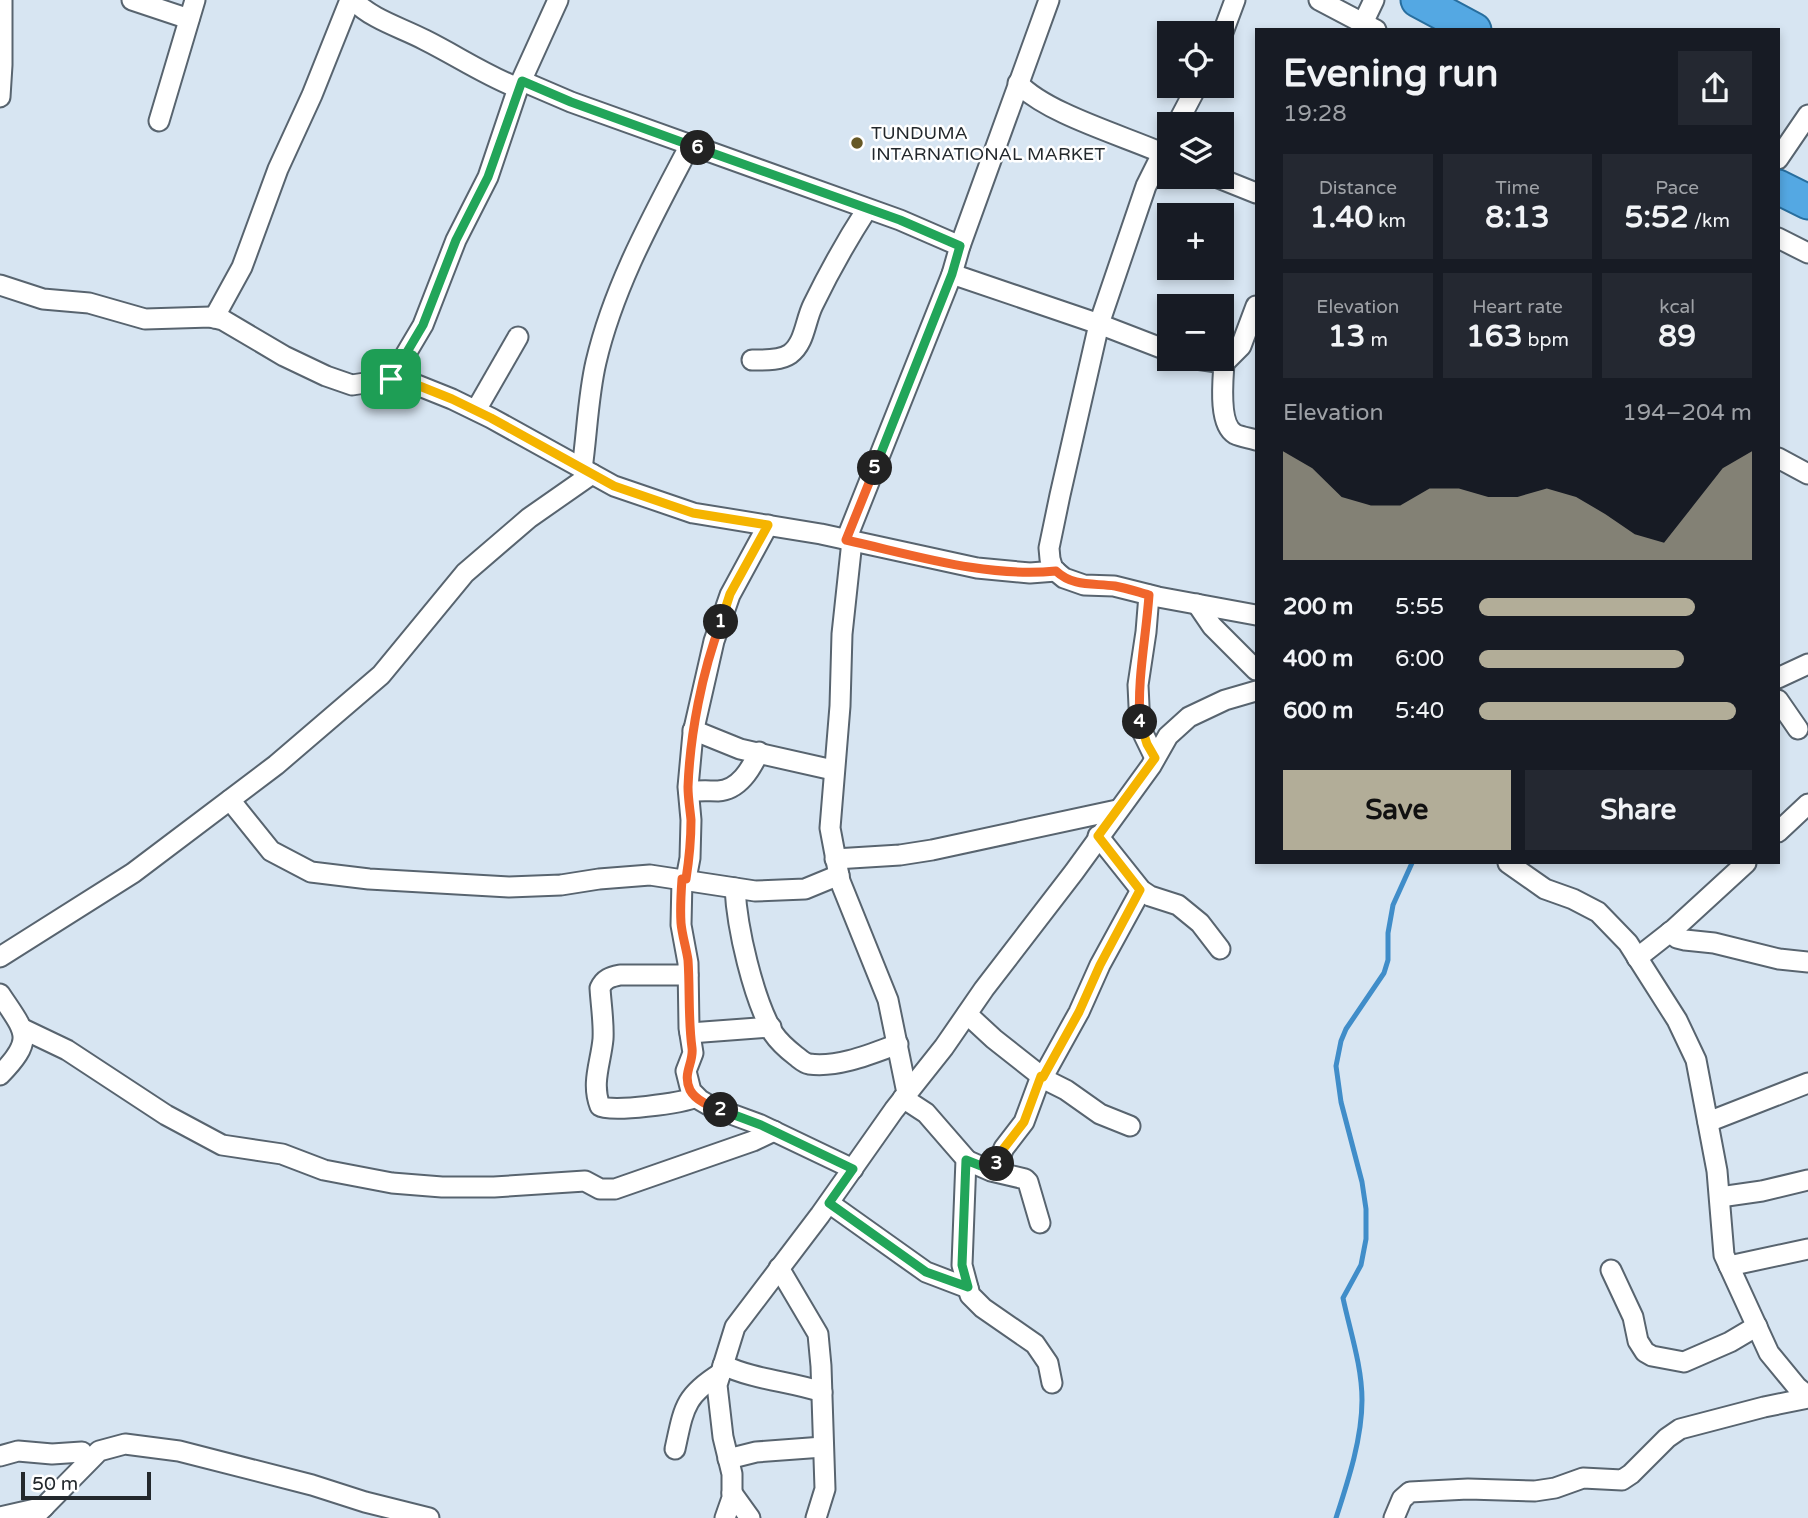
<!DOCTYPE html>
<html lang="en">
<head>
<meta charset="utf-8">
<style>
	:root { --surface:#171b24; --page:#242831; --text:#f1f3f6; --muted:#9ea1a6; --accent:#b2ad98 }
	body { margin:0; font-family:"Varela Round",sans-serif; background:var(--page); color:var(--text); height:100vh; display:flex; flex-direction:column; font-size:26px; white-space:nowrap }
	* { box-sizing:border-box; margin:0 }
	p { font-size:23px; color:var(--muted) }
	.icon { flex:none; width:38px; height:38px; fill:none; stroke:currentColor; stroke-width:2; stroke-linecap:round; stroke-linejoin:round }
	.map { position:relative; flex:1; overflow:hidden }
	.side { position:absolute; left:1255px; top:28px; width:525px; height:836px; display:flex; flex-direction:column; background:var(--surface); border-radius:0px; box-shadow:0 4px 10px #0003 }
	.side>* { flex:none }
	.controls { position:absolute; left:1157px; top:21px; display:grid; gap:14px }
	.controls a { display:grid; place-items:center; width:77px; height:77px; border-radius:0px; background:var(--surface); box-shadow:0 4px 10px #0003; font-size:35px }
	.scale { position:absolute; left:21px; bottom:18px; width:130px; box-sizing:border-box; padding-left:7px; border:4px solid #23282c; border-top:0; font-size:19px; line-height:24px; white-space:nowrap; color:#23282c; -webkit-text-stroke:5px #fff; paint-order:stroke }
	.pin { position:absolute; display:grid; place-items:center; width:60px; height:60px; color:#fff; margin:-30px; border-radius:14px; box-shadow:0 4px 10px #0006 }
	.km { position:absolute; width:35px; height:35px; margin:-18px; border-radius:50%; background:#222; color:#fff; font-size:19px; line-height:35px; text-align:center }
	.round { display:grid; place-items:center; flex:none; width:74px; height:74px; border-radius:0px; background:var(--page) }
	.headline { display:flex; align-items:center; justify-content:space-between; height:119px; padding:0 28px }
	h1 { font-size:38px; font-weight:700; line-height:52px }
	.metrics { display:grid; grid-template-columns:repeat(3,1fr); gap:10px; height:119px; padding:7px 28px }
	.metrics div { display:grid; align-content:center; border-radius:0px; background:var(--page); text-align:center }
	.metrics b { font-size:30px; font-weight:700 }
	.metrics small { font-size:19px; font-weight:400 }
	.metrics p { font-size:19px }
	.chart { height:196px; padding:14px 28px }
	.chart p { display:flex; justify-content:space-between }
	.chart svg { width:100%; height:126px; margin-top:7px; fill:var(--accent); opacity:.7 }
	.cta { display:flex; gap:14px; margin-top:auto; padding:14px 28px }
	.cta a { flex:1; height:80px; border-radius:0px; background:var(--accent); color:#111; font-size:28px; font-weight:700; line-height:80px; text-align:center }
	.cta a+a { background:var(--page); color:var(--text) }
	ul { padding:0 28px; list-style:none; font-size:23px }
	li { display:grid; grid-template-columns:112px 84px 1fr; align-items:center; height:52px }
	li i { height:18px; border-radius:9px; background:var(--accent) }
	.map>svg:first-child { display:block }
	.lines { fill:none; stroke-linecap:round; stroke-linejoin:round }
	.stream { stroke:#408dc9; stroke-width:5 }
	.minor-casing { stroke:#58646f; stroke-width:23 }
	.trunk-casing { stroke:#286e9e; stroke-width:37 }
	.minor { stroke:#fff; stroke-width:19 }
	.trunk { stroke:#54a8e3; stroke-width:33 }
	.split-1-casing { stroke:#fff; stroke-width:14 }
	.split-2-casing { stroke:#fff; stroke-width:14 }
	.split-3-casing { stroke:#fff; stroke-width:14 }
	.split-4-casing { stroke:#fff; stroke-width:14 }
	.split-5-casing { stroke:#fff; stroke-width:14 }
	.split-6-casing { stroke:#fff; stroke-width:14 }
	.split-7-casing { stroke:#fff; stroke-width:14 }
	.split-1 { stroke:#f5b400; stroke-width:9 }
	.split-2 { stroke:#f0652b; stroke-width:9 }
	.split-3 { stroke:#22a559; stroke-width:9 }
	.split-4 { stroke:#f5b400; stroke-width:9 }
	.split-5 { stroke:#f0652b; stroke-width:9 }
	.split-6 { stroke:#22a559; stroke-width:9 }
	.split-7 { stroke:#22a559; stroke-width:9 }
	.poi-dot { fill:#665825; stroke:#fff; stroke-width:2.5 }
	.labels { text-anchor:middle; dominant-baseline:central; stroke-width:5; stroke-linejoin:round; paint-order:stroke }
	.poi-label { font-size:18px; fill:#23282c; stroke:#fff; text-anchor:start }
</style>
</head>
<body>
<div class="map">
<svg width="1808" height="1518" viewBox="0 0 1808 1518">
	<rect width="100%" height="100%" fill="#d7e5f2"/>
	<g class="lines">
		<path class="stream" d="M1336,1518C1348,1481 1362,1439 1362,1400C1362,1366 1350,1331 1343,1298L1361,1265L1366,1239V1209L1362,1182L1341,1102L1336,1066L1341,1041L1346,1029L1384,973L1388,960V933L1393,905L1412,863"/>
		<defs>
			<g id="minor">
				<polyline points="132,0 189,19"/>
				<path d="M353,0C373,20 400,27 425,40C457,56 485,75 518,88"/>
				<polyline points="1319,0 1376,30"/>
				<polyline points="1363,23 1374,0"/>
				<polyline points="1222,35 1235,0"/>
				<polyline points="522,81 571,102 900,220 960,246"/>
				<path d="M1018,83C1046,114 1128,137 1169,156"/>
				<polyline points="0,97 2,65 2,0"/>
				<polyline points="159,121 195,0"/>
				<polyline points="1177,124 1197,86"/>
				<polyline points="1169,140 1146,186 1099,324 1060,495 1049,548 1050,559 1053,569 1064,578 1084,585 1114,586 1158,597 1256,615"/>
				<polyline points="1778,159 1808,115"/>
				<polyline points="1216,177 1256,193"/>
				<polyline points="1778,238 1808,253"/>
				<polyline points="952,274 1099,324 1169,351"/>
				<polyline points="0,285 43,299 89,303 145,319 211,317 223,320 284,356 326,376 352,385 391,379 412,383 452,399 491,418 614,486 693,513 821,534 977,568 1030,573 1056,571"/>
				<polyline points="214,318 242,267 278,169 312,95 350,0"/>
				<polyline points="1196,359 1224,363 1241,346 1256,306"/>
				<path d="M752,360C764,360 780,361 790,354C805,343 805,321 813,305C829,272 847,240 867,209"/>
				<path d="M1224,363C1223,380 1218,424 1235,434C1241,437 1250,438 1256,440"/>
				<polyline points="391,379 423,325 456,240 488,177 518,88 558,0"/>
				<polyline points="476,410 518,337"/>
				<polyline points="1778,458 1808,474"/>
				<path d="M582,469C587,434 588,396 596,362C614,285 654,214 690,145"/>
				<polyline points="846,540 952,274 960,246 1049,0"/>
				<polyline points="852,541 842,634 840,706 830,828 840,881 888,1000 907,1093"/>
				<polyline points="1149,595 1146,632 1138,685 1140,727 1155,758"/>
				<polyline points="1197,604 1212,626 1256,670"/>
				<polyline points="1778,678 1808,664"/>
				<polyline points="1778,700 1798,729"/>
				<polyline points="693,730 740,749 833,770"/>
				<path d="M689,792C699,790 708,791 718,791C739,790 751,769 759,752"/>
				<polyline points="230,800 271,851 311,872 369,879 509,887 561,885 599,879 650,875 755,891 805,889 839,875"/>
				<polyline points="1778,832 1808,804"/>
				<polyline points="1098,836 1141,890 1150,896 1178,905 1200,923 1220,949"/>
				<polyline points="835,859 900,855 932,850 1117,810"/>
				<polyline points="1508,863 1545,889 1573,899 1598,912 1628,943 1677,1020 1696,1060 1717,1171 1724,1255 1769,1353 1797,1387 1808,1396"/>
				<polyline points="682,879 681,925 688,963 689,1028 693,1053 686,1071 691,1091 700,1100 712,1107 761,1125 853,1169"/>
				<polyline points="686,879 690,858 691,820 688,787 693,733 714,641 730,595 768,525"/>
				<path d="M735,888C737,929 753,997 773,1033C779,1042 787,1049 796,1056C800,1059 804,1063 809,1064C838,1068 871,1054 898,1044"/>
				<polyline points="1670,932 1677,938 1685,940 1714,943 1779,959 1808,962"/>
				<polyline points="0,957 133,873 276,765 381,675 465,573 529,518 592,474"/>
				<polyline points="1637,958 1674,929 1746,863"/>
				<path d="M688,975H620C610,977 604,979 600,988C601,1005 604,1023 603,1039C601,1062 591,1083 600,1106C610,1113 683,1103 696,1097"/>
				<path d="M0,994C25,1032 36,1038 0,1075"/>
				<polyline points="967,1014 994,1039 1046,1080 1066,1090 1100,1114 1130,1126"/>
				<polyline points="23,1029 67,1050 166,1115 222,1145 282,1154 324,1170 392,1183 442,1187 494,1187 585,1181 600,1189 615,1189 753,1141 774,1131"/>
				<polyline points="690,1033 771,1027"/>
				<polyline points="1043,1077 1079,1012 1100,965 1141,890"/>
				<polyline points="903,1098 926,1113 966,1159 962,1265 970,1295 983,1308 1035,1344 1048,1363 1052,1383"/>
				<polyline points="1708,1122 1808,1083"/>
				<polyline points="966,1160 991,1171 1025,1179 1028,1182 1040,1223"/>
				<polyline points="994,1171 1004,1148 1024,1122 1041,1076"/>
				<polyline points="1720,1197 1762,1191 1808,1180"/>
				<polyline points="829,1203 926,1272 968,1288"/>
				<polyline points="1729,1266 1808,1249"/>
				<polyline points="779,1268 818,1334 821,1366 825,1489 816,1518"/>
				<polyline points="1611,1270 1633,1317 1638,1341 1645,1352 1652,1356 1684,1362 1730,1342 1757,1326"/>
				<path d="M723,1365C755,1380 789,1381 822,1392"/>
				<path d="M675,1449C684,1408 684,1396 721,1373"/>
				<polyline points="0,1456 18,1451 52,1454 82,1452"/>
				<polyline points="728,1459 756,1452 823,1447"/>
				<polyline points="732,1493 750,1518"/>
				<polyline points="0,1517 44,1507"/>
				<polyline points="33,1518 99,1451 125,1444 179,1451 312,1485 365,1502 429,1518"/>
				<polyline points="725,1518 732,1498 732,1474 723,1437 717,1385 735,1327 820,1215 894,1110 944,1047 984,989 1074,872 1151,766 1168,736 1189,717 1225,700 1256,691"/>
				<polyline points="1394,1518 1402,1499 1410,1492 1468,1489 1535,1491 1555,1488 1583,1478 1622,1480 1631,1474 1667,1438 1680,1429 1764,1407 1808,1398"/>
			</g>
			<g id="trunk">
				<polyline points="1418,0 1474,30"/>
				<polyline points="1778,187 1808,202"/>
			</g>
		</defs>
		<use href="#minor" class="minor-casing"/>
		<use href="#trunk" class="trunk-casing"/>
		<use href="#minor" class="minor"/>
		<use href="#trunk" class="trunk"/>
	</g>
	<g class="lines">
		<defs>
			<polyline id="split-1" points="391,379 412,383 452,399 491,418 614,486 693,513 768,525 730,594 721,622"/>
			<path id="split-2" d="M721,622C702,672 690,734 688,787C688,798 690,809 691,820C691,840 689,860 686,879H682C681,893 680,908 681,923C682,935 686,947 688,960C690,989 688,1019 692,1048C694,1063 682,1073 690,1090C696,1101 710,1106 721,1110"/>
			<polyline id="split-3" points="721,1110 761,1125 853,1169 829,1203 926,1272 968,1287 962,1265 966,1160 994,1171 997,1164"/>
			<polyline id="split-4" points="997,1164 1004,1148 1024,1122 1041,1076 1043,1077 1079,1012 1100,965 1140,890 1098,836 1155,758 1147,744 1140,722"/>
			<path id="split-5" d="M875,468L846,540C914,555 986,578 1056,571C1073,587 1093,583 1115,586C1126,588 1138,592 1149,595C1146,638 1137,679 1140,722"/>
			<polyline id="split-6" points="698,148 900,220 960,246 952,274 875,468"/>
			<polyline id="split-7" points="391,379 423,325 456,240 488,177 522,81 571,102 698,148"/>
		</defs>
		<use href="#split-1" class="split-1-casing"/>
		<use href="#split-2" class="split-2-casing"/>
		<use href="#split-3" class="split-3-casing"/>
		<use href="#split-4" class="split-4-casing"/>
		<use href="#split-5" class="split-5-casing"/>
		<use href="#split-6" class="split-6-casing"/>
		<use href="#split-7" class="split-7-casing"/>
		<use href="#split-1" class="split-1"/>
		<use href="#split-2" class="split-2"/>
		<use href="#split-3" class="split-3"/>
		<use href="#split-4" class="split-4"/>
		<use href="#split-5" class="split-5"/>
		<use href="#split-6" class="split-6"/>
		<use href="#split-7" class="split-7"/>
	</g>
	<circle class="poi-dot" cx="857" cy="143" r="7"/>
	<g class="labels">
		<g class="poi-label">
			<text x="871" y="133">TUNDUMA<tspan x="871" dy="21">INTARNATIONAL MARKET</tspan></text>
		</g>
	</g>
</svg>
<div class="controls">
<a><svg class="icon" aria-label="locate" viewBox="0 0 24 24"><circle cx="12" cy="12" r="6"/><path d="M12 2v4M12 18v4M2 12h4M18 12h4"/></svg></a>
<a><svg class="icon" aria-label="layers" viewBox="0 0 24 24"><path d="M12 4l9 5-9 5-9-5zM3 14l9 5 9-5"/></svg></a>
<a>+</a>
<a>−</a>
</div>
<div class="scale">50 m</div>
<div class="pin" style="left:391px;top:379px;background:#1e9e55"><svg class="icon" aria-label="arrive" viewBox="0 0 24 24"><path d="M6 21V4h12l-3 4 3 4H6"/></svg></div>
<b class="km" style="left:721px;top:622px">1</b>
<b class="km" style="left:721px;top:1110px">2</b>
<b class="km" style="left:997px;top:1164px">3</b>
<b class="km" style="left:1140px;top:722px">4</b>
<b class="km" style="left:875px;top:468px">5</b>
<b class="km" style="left:698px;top:148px">6</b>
<section class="side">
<div class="headline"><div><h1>Evening run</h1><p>19:28</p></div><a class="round"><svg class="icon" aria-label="share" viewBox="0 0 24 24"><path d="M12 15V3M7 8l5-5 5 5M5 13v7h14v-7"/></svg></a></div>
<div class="metrics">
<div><p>Distance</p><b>1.40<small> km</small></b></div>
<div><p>Time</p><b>8:13</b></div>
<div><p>Pace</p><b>5:52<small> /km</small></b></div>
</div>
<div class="metrics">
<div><p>Elevation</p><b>13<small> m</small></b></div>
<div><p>Heart rate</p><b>163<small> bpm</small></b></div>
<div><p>kcal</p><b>89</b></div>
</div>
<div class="chart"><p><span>Elevation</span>194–204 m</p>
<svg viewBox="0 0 160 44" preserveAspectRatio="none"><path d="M0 44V6L10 12L20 22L30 25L40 25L50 19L60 19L70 22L80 22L90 19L100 22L110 28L120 35L130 38L140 25L150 12L160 6V44z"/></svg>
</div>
<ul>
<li><b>200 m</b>5:55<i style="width:79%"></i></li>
<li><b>400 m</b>6:00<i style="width:75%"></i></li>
<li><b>600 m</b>5:40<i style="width:94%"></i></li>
</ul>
<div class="cta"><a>Save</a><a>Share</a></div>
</section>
</div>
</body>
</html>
